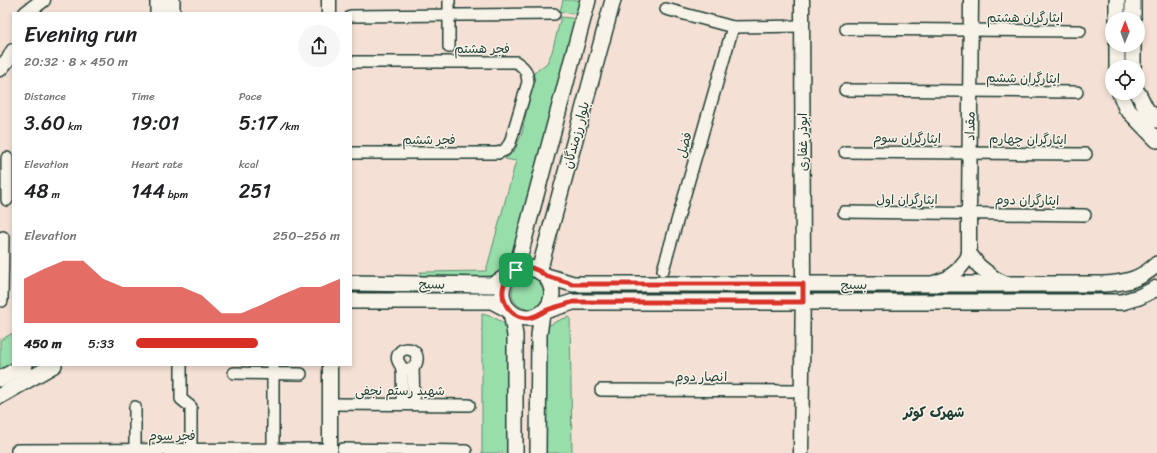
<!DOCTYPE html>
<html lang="en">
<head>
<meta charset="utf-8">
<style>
	:root { --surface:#fff; --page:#f6f6f6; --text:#202124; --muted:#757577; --accent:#d93025 }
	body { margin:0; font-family:Sriracha,"Playpen Sans Arabic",sans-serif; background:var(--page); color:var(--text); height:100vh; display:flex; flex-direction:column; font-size:15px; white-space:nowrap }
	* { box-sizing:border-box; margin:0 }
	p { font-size:13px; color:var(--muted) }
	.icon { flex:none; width:22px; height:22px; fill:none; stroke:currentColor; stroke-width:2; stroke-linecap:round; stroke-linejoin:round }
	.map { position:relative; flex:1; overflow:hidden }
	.sheet { position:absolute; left:12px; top:12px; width:340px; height:354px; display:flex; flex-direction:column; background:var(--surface); border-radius:0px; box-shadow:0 2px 6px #0003 }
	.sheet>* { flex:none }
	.needle { width:26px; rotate:1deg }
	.tools { position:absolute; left:1105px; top:12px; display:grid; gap:8px }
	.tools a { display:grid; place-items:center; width:40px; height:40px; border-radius:50%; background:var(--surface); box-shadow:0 2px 6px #0003; font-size:20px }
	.pin { position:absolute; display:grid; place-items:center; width:34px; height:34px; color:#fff; margin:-17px; border-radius:8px; box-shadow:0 2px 6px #0006 }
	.round { display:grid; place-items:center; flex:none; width:42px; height:42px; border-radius:21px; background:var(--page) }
	.headline { display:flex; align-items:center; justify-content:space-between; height:68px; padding:0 12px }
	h1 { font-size:22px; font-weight:600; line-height:30px }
	.stats { display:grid; grid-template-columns:repeat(3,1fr); gap:6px; height:68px; padding:4px 12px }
	.stats div { display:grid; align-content:center }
	.stats b { font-size:20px; font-weight:600 }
	.stats small { font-size:11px; font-weight:400 }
	.stats p { font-size:11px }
	.chart { height:112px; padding:8px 12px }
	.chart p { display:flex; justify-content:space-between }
	.chart svg { width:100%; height:72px; margin-top:4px; fill:var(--accent); opacity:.7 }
	ul { padding:0 12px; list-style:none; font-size:13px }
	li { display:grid; grid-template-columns:64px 48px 1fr; align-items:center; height:30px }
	li i { height:10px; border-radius:5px; background:var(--accent) }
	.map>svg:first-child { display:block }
	.green { fill:#98deab; stroke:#5c8e70 }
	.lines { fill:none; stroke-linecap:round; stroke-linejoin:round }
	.minor-casing { stroke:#1f3d34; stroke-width:14 }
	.tertiary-casing { stroke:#1f3d34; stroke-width:17 }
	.secondary-casing { stroke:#1f3d34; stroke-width:18 }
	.minor { stroke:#f7f3e8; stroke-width:11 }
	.tertiary { stroke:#f7f3e8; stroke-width:14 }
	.secondary { stroke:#f7f3e8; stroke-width:15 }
	.route-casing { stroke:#fff; stroke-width:8 }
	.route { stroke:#d93025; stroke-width:5 }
	.labels { text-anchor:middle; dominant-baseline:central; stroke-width:3; stroke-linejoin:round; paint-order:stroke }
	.street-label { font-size:13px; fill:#1f3d34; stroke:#f7f3e8 }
	.neighbourhood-label { font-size:14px; font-weight:bold; fill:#1f3d34; stroke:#f7f3e8 }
</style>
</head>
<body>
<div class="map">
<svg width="1157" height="453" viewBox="0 0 1157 453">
	<rect width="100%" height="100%" fill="#f4e0d4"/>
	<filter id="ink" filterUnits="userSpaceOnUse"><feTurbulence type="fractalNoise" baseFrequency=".025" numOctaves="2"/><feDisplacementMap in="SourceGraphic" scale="8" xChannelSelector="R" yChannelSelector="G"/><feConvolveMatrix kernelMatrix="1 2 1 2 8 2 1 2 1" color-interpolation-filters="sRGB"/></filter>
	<g filter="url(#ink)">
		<g class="green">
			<polygon points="563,0 584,0 580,14 560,12"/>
			<polygon points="561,17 579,19 511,267 493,276 421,278 420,272 425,272 486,271 516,161 505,159 515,150 522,133 534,73 547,63 552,52"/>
			<circle cx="528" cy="293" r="16"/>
			<path d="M482,314C495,317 504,322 514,331V453H482Z"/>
			<polygon points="570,317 572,453 539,453 547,326 562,319"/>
			<polygon points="13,333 13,364 0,371 0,340"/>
		</g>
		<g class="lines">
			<defs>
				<g id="minor">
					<polyline points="449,0 449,47"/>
					<polyline points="666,9 733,27 802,26"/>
					<polyline points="351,16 554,14"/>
					<polyline points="846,29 1080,31"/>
					<path d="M351,62H516C525,68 527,71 528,82L510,143L505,150L498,153H351"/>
					<polyline points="845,90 1077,92"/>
					<polyline points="845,152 1086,154"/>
					<polyline points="7,200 7,158"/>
					<polyline points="844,212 1085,215"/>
					<polyline points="663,270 733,27"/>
					<polyline points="2,301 3,237"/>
					<polyline points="181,365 181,399 191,407 191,449"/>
					<polyline points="273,365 273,449"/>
					<polyline points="413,367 414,404"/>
					<path d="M402,368C419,375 423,349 407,349C404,349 401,350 399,353C394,361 402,364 402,370C403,381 402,393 402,404"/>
					<polyline points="234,373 301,374"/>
					<polyline points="601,390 801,391"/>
					<polyline points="330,404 469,405"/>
					<polyline points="135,407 135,453"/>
					<polyline points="343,449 466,451"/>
					<polyline points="17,453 17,450 330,449"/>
				</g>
				<g id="tertiary">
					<polyline points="26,13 43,0"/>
					<polyline points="329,13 329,0"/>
					<polyline points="0,69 10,57 13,51"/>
					<polyline points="969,253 979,266 994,278 1006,284"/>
					<polyline points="934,283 948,278 958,270 967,259 969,253 969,213 971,0"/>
					<polyline points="330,365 330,453"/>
					<polyline points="801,453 803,284 802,0"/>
				</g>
				<g id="secondary">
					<polyline points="158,13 158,0"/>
					<polyline points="172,13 172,0"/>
					<polyline points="1117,19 1117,0"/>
					<polyline points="1133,19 1133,0"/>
					<polyline points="1117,67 1117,45"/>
					<polyline points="1133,67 1133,45"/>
					<polyline points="1120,93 1126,108 1157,140"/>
					<polyline points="1138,93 1146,109 1157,120"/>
					<circle cx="527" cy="293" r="25"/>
					<polyline points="516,270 588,0"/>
					<polyline points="539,271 613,0"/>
					<path d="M546,276L573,284H1104C1126,283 1141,279 1157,264"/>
					<polyline points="351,283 493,285 510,274"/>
					<polyline points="351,301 492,301 509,310"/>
					<polyline points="545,311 573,302 1122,302 1139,297 1157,288"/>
					<polyline points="511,312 515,335 515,453"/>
					<polyline points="0,379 25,365"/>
					<polyline points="0,396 54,365"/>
					<polyline points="538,453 539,335 542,313"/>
				</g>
			</defs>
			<use href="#minor" class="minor-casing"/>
			<use href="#tertiary" class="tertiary-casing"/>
			<use href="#secondary" class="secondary-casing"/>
			<use href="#minor" class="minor"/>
			<use href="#tertiary" class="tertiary"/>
			<use href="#secondary" class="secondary"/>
		</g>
	</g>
	<g class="lines" filter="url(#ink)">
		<defs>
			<path id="route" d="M524,268H532L539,271L546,276L573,284H803V302H573C564,305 555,307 547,310C540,313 535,318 527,318C505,317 495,290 510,275C514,271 519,269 524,268Z"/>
		</defs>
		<use href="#route" class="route-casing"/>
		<use href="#route" class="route"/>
	</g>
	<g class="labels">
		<g class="street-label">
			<text x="1025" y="17">ایثارگران هشتم</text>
			<text x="482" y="48">فجر هشتم</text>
			<text transform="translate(1023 78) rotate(1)">ایثارگران ششم</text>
			<text transform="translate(970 126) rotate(-89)">مقداد</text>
			<text transform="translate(576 135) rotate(-75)">بلوار رزمندگان</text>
			<text transform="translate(907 138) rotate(1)">ایثارگران سوم</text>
			<text x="429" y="139">فجر ششم</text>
			<text transform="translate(1028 139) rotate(1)">ایثارگران چهارم</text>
			<text transform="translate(802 142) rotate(-90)">ابوذر غفاری</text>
			<text transform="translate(684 145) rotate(-74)">فضل</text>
			<text x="907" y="199">ایثارگران اول</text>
			<text transform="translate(1027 200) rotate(1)">ایثارگران دوم</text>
			<text transform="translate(432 284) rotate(1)">بسیج</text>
			<text x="854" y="284">بسیج</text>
			<text x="701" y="376">انصار دوم</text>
			<text x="400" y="390">شهید رستم نجفی</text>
			<text x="172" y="435">فجر سوم</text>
		</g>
		<g class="neighbourhood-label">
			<text x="934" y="412">شهرک کوثر</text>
		</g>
	</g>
</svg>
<div class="tools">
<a><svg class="needle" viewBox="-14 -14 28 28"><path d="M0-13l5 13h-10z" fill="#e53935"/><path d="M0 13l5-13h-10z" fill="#757577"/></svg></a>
<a><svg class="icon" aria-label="locate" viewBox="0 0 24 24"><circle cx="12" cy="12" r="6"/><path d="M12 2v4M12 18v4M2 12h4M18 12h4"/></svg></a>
</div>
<div class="pin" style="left:516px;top:270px;background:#1e9e55"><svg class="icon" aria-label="arrive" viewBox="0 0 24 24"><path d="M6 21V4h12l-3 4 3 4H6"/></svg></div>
<section class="sheet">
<div class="headline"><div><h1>Evening run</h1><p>20:32 · 8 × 450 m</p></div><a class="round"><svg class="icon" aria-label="share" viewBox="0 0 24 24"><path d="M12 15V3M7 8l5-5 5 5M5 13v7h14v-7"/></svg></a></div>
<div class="stats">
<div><p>Distance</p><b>3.60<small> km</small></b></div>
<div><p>Time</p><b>19:01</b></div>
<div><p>Pace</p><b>5:17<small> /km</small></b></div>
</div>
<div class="stats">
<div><p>Elevation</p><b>48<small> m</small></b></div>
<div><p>Heart rate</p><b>144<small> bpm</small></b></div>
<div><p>kcal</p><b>251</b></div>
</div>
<div class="chart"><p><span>Elevation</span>250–256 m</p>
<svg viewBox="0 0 160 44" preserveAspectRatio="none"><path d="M0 44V17L10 11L20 6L30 6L40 17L50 22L60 22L70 22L80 22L90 27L100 38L110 38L120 33L130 27L140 22L150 22L160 17V44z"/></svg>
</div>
<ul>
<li><b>450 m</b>5:33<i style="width:60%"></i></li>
</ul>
</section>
</div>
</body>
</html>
